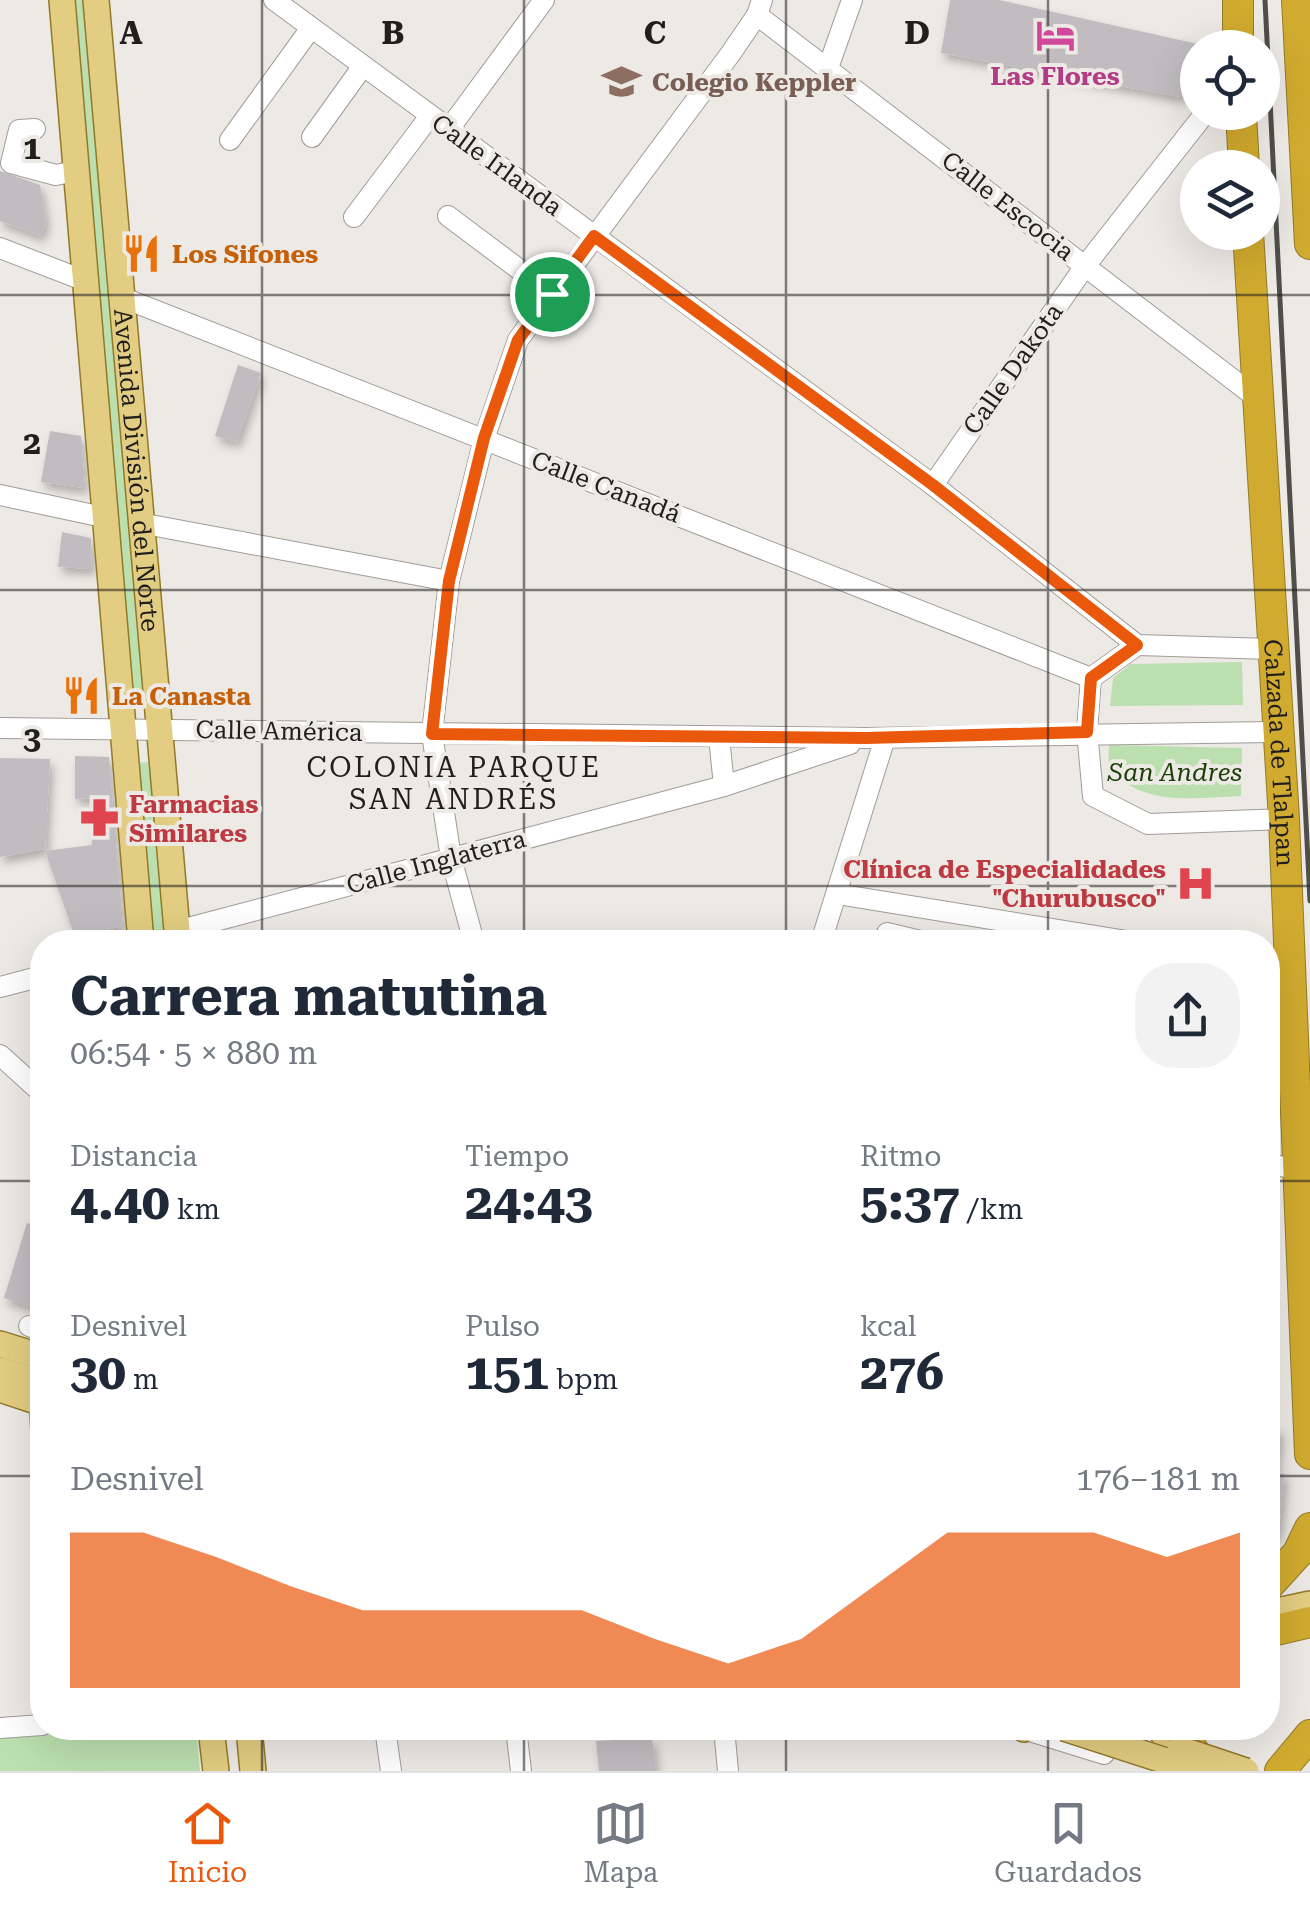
<!DOCTYPE html>
<html lang="es">
<head>
<meta charset="utf-8">
<style>
	:root { --surface:#fff; --page:#f2f2f3; --text:#1f2937; --muted:#747a83; --line:#e0e1e3; --accent:#ea580c }
	body { margin:0; font-family:"Roboto Serif",serif; background:var(--page); color:var(--text); height:100vh; display:flex; flex-direction:column; font-size:38px; white-space:nowrap }
	* { box-sizing:border-box; margin:0 }
	p { font-size:32px; color:var(--muted) }
	.icon { flex:none; width:55px; height:55px; fill:none; stroke:currentColor; stroke-width:2; stroke-linecap:round; stroke-linejoin:round }
	.map { position:relative; flex:1; overflow:hidden }
	.details { position:absolute; left:30px; top:930px; width:1250px; height:810px; display:flex; flex-direction:column; background:var(--surface); border-radius:40px; box-shadow:0 10px 40px #0002 }
	.details>* { flex:none }
	.fabs { position:absolute; left:1180px; top:30px; display:grid; gap:20px }
	.fabs a { display:grid; place-items:center; width:100px; height:100px; border-radius:50%; background:var(--surface); box-shadow:0 10px 40px #0002; font-size:50px }
	.pin { position:absolute; display:grid; place-items:center; width:85px; height:85px; color:#fff; margin:-42px; border:5px solid #fff; border-radius:50%; box-shadow:0 2px 10px #0007 }
	.round { display:grid; place-items:center; flex:none; width:105px; height:105px; border-radius:40px; background:var(--page) }
	.headline { display:flex; align-items:center; justify-content:space-between; height:170px; padding:0 40px }
	h1 { font-size:55px; font-weight:700; line-height:75px }
	.stats { display:grid; grid-template-columns:repeat(3,1fr); gap:15px; height:170px; padding:10px 40px }
	.stats div { display:grid; align-content:center }
	.stats b { font-size:50px; font-weight:700 }
	.stats small { font-size:28px; font-weight:400 }
	.stats p { font-size:28px }
	.chart { height:280px; padding:20px 40px }
	.chart p { display:flex; justify-content:space-between }
	.chart svg { width:100%; height:180px; margin-top:10px; fill:var(--accent); opacity:.7 }
	.dock { display:flex; justify-content:space-around; align-items:center; height:140px; border-top:2px solid var(--line); background:var(--surface); font-size:28px; color:var(--muted) }
	.dock a { display:grid; justify-items:center; gap:5px }
	.dock .active { color:var(--accent) }
	.map>svg:first-child { display:block }
	.green { fill:#bbdfae }
	.building { fill:#c0bcc0; filter:url(#shadow) }
	.lines { fill:none; stroke-linecap:round; stroke-linejoin:round }
	.minor-casing { stroke:#a09c98; stroke-width:22 }
	.major-casing { stroke:#937a29; stroke-width:28 }
	.highway-casing { stroke:#937a29; stroke-width:32 }
	.minor { stroke:#fff; stroke-width:20 }
	.major { stroke:#e3cd82; stroke-width:25 }
	.highway { stroke:#d1ab2f; stroke-width:30 }
	.rail { stroke:#4f4e4b; stroke-width:5 }
	.major-bridge-casing { stroke:#937a29; stroke-width:28; stroke-linecap:butt }
	.major-bridge { stroke:#e3cd82; stroke-width:25 }
	.route-casing { stroke:#fff; stroke-width:20 }
	.route { stroke:#ea580c; stroke-width:12 }
	.grid { fill:none; stroke:#201f1d; stroke-width:2.5; stroke-opacity:0.55 }
	.labels { text-anchor:middle; dominant-baseline:central; stroke-width:8; stroke-linejoin:round; paint-order:stroke }
	.hotel-label { font-size:25px; font-weight:bold; fill:#b23c85; stroke:#ede9e5 }
	.education-label { font-size:25px; font-weight:bold; fill:#785e54; stroke:#ede9e5; text-anchor:start }
	.street-label { font-size:25px; fill:#201f1d; stroke:#ede9e5 }
	.food-label { font-size:25px; font-weight:bold; fill:#c56008; stroke:#ede9e5; text-anchor:start }
	.park-label { font-size:25px; font-style:italic; fill:#1c4009; stroke:#ede9e5 }
	.health-label { font-size:25px; font-weight:bold; fill:#be3a42; stroke:#ede9e5; text-anchor:start }
	.neighbourhood-label { font-size:28px; letter-spacing:2.5px; fill:#201f1d; stroke:#ede9e5 }
	.grid-label { font-size:32px; text-anchor:middle; font-weight:bold; fill:#201f1d; stroke:#ede9e5; stroke-width:8; stroke-linejoin:round; paint-order:stroke }
</style>
</head>
<body>
<div class="map">
<svg width="1310" height="1771" viewBox="0 0 1310 1771">
	<defs>
		<filter id="shadow"><feDropShadow dx="3.5" dy="6" stdDeviation="5" flood-color="#0004"/></filter>
	</defs>
	<rect width="100%" height="100%" fill="#ede9e5"/>
	<g class="green">
		<polygon points="71,0 85,0 149,696 126,693"/>
		<polygon points="1242,662 1243,705 1110,706 1113,678 1131,664"/>
		<path d="M1109,745L1242,748L1241,796C1192,798 1146,807 1108,769Z"/>
		<polygon points="151,762 167,942 149,942 131,763"/>
		<polygon points="96,1728 196,1728 200,1771 0,1771 0,1735"/>
	</g>
	<g class="building">
		<polygon points="950,0 999,0 1198,44 1198,79 1180,97 941,53"/>
		<polygon points="0,171 40,185 46,222 41,236 0,221"/>
		<polygon points="238,365 261,373 237,442 215,436"/>
		<polygon points="50,431 81,436 85,488 41,482"/>
		<polygon points="62,532 91,538 92,569 58,567"/>
		<polygon points="75,756 109,757 123,926 75,937 45,851 92,845 93,798 75,799"/>
		<polygon points="0,758 50,759 45,849 0,857"/>
		<polygon points="27,1223 42,1227 42,1310 4,1298"/>
		<polygon points="1268,1428 1280,1429 1276,1470 1268,1470"/>
		<polygon points="1268,1472 1284,1473 1279,1530 1268,1546"/>
		<polygon points="652,1738 656,1771 599,1771 596,1741"/>
	</g>
	<g class="lines">
		<defs>
			<g id="minor">
				<polyline points="274,0 933,485 1137,645 1274,649"/>
				<polyline points="757,15 1257,398"/>
				<polyline points="828,68 852,0"/>
				<polyline points="35,129 19,130 11,163 56,175 75,171"/>
				<polyline points="449,129 544,0"/>
				<polyline points="312,137 363,66"/>
				<polyline points="230,140 311,28"/>
				<polyline points="448,216 552,294"/>
				<polyline points="354,217 430,116"/>
				<polyline points="0,248 83,280"/>
				<polyline points="121,297 1091,678"/>
				<polyline points="933,485 1085,266 1206,112"/>
				<polyline points="0,495 103,517"/>
				<polyline points="140,523 449,581"/>
				<polyline points="1137,645 1091,678 1087,731 1093,796 1148,824 1284,819"/>
				<polyline points="0,728 866,738 1279,732"/>
				<polyline points="719,737 724,786"/>
				<polyline points="837,894 1133,942"/>
				<polyline points="177,931 724,786 850,744"/>
				<polyline points="887,933 925,942"/>
				<polyline points="474,942 451,858 432,734 449,581 484,439 518,340 731,53 757,15 762,0"/>
				<polyline points="821,942 885,738"/>
				<polyline points="0,987 42,976"/>
				<polyline points="0,1055 42,1093"/>
				<polyline points="1268,1164 1298,1169"/>
				<polyline points="29,1326 42,1331"/>
				<polyline points="39,1401 42,1445"/>
				<polyline points="42,1673 42,1687"/>
				<polyline points="0,1728 42,1725"/>
				<polyline points="385,1728 391,1771"/>
				<polyline points="516,1728 521,1771"/>
				<polyline points="724,1728 728,1771"/>
				<polyline points="1020,1728 1104,1754"/>
			</g>
			<g id="major">
				<polyline points="62,0 141,942"/>
				<path id="s1" d="M96,0L178,942"/>
				<polyline points="0,1344 42,1357"/>
				<polyline points="0,1370 42,1383"/>
				<polyline points="0,1389 42,1403"/>
				<polyline points="1268,1613 1310,1604"/>
				<polyline points="211,1728 216,1771"/>
				<polyline points="249,1728 253,1771"/>
				<polyline points="1161,1728 1172,1754 1186,1771"/>
				<polyline points="1024,1729 1026,1728"/>
			</g>
			<g id="highway">
				<polyline points="1238,0 1238,48"/>
				<polyline points="1297,0 1310,244"/>
				<polyline points="1241,112 1244,168"/>
				<path id="s2" d="M1248,232L1284,819L1310,1454"/>
				<polyline points="1268,1586 1298,1553 1310,1528"/>
				<polyline points="1268,1632 1310,1622"/>
				<polyline points="1179,1728 1205,1769"/>
				<polyline points="1280,1771 1310,1735"/>
			</g>
		</defs>
		<use href="#minor" class="minor-casing"/>
		<use href="#major" class="major-casing"/>
		<use href="#highway" class="highway-casing"/>
		<use href="#minor" class="minor"/>
		<use href="#major" class="major"/>
		<use href="#highway" class="highway"/>
		<polyline class="rail" points="1265,0 1310,901"/>
		<defs>
			<g id="major-bridge">
				<polyline points="1064,1728 1197,1771"/>
				<polyline points="1180,1749 1246,1771"/>
			</g>
		</defs>
		<use href="#major-bridge" class="major-bridge-casing"/>
		<use href="#major-bridge" class="major-bridge"/>
	</g>
	<g class="lines">
		<defs>
			<polygon id="route" points="594,236 933,485 1137,645 1091,678 1087,732 866,738 432,734 449,581 484,438 518,340"/>
		</defs>
		<use href="#route" class="route-casing"/>
		<use href="#route" class="route"/>
	</g>
	<path class="grid" d="M262,0V942M524,0V942M786,0V942M1048,0V942M0,295H1310M0,590H1310M0,886H1310M0,1181H42M1268,1181H1310M0,1476H42M1268,1476H1310M262,1728V1771M524,1728V1771M786,1728V1771M1048,1728V1771"/>
	<defs>
		<symbol id="hotel-bare" viewBox="-9 -9 18 18"><path d="M-6-4.5h1.5V1H6V5H4.5V3h-9V5H-6ZM-4 0a1.8 1.8 0 1 1 3.6 0ZM.5 0V-2.5h3Q6-2.5 6 0Z" fill="#d1479c" stroke="#ede9e5" stroke-width="2.5" paint-order="stroke"/></symbol>
		<symbol id="school-bare" viewBox="-9 -9 18 18"><path d="M0-5L7-2L0 1L-7-2ZM-4 1L0 2.5L4 1V4Q0 6-4 4Z" fill="#8d6e63" stroke="#ede9e5" stroke-width="2.5" paint-order="stroke"/></symbol>
		<symbol id="restaurant-bare" viewBox="-9 -9 18 18"><path d="M-5-6h1v4h1v-4h1v4h1v-4h1v5L-1.5 .5V6h-2V.5L-5-1ZM5-6V6H3V1.5H1.5Q1.5-4 5-6Z" fill="#e8710a" stroke="#ede9e5" stroke-width="2.5" paint-order="stroke"/></symbol>
		<symbol id="pharmacy-bare" viewBox="-9 -9 18 18"><path d="M-2-6h4v4h4v4h-4v4h-4v-4h-4v-4h4Z" fill="#e0444e" stroke="#ede9e5" stroke-width="2.5" paint-order="stroke"/></symbol>
		<symbol id="hospital-bare" viewBox="-9 -9 18 18"><path d="M-5-5h3v3.5h4V-5h3V5h-3V1.5h-4V5h-3Z" fill="#e0444e" stroke="#ede9e5" stroke-width="2.5" paint-order="stroke"/></symbol>
	</defs>
	<g fill-rule="evenodd">
		<use href="#hotel-bare" x="1028" y="8" width="55" height="55"/>
		<use href="#school-bare" x="594" y="54" width="55" height="55"/>
		<use href="#restaurant-bare" x="114" y="226" width="55" height="55"/>
		<use href="#restaurant-bare" x="54" y="668" width="55" height="55"/>
		<use href="#pharmacy-bare" x="72" y="790" width="55" height="55"/>
		<use href="#hospital-bare" x="1168" y="856" width="55" height="55"/>
	</g>
	<g class="labels">
		<g class="hotel-label">
			<text x="1055" y="76">Las Flores</text>
		</g>
		<g class="education-label">
			<text x="652" y="82">Colegio Keppler</text>
		</g>
		<g class="street-label">
			<text transform="translate(497 165) rotate(36)">Calle Irlanda</text>
			<text transform="translate(1008 206) rotate(38)">Calle Escocia</text>
			<text transform="translate(1013 369) rotate(-55)">Calle Dakota</text>
			<text stroke="none"><textPath href="#s1" startOffset="472">Avenida División del Norte</textPath></text>
			<text transform="translate(606 487) rotate(21)">Calle Canadá</text>
			<text transform="translate(279 731) rotate(1)">Calle América</text>
			<text stroke="none"><textPath href="#s2" startOffset="522">Calzada de Tlalpan</textPath></text>
			<text transform="translate(436 862) rotate(-15)">Calle Inglaterra</text>
		</g>
		<g class="food-label">
			<text x="172" y="254">Los Sifones</text>
			<text x="112" y="696">La Canasta</text>
		</g>
		<g class="park-label">
			<text x="1175" y="772">San Andres</text>
		</g>
		<g class="health-label">
			<text x="129" y="804">Farmacias<tspan x="129" dy="29">Similares</tspan></text>
			<text x="1166" y="869" text-anchor="end">Clínica de Especialidades<tspan x="1166" dy="29">"Churubusco"</tspan></text>
		</g>
		<g class="neighbourhood-label">
			<text x="454" y="767">COLONIA PARQUE<tspan x="454" dy="32">SAN ANDRÉS</tspan></text>
		</g>
	</g>
	<g class="grid-label">
		<text x="131" y="44">A</text>
		<text x="393" y="44">B</text>
		<text x="655" y="44">C</text>
		<text x="917" y="44">D</text>
		<text x="32" y="159">1</text>
		<text x="32" y="454">2</text>
		<text x="32" y="749">3</text>
	</g>
</svg>
<div class="fabs">
<a><svg class="icon" aria-label="locate" viewBox="0 0 24 24"><circle cx="12" cy="12" r="6"/><path d="M12 2v4M12 18v4M2 12h4M18 12h4"/></svg></a>
<a><svg class="icon" aria-label="layers" viewBox="0 0 24 24"><path d="M12 4l9 5-9 5-9-5zM3 14l9 5 9-5"/></svg></a>
</div>
<div class="pin" style="left:552px;top:294px;background:#1e9e55"><svg class="icon" aria-label="arrive" viewBox="0 0 24 24"><path d="M6 21V4h12l-3 4 3 4H6"/></svg></div>
<section class="details">
<div class="headline"><div><h1>Carrera matutina</h1><p>06:54 · 5 × 880 m</p></div><a class="round"><svg class="icon" aria-label="share" viewBox="0 0 24 24"><path d="M12 15V3M7 8l5-5 5 5M5 13v7h14v-7"/></svg></a></div>
<div class="stats">
<div><p>Distancia</p><b>4.40<small> km</small></b></div>
<div><p>Tiempo</p><b>24:43</b></div>
<div><p>Ritmo</p><b>5:37<small> /km</small></b></div>
</div>
<div class="stats">
<div><p>Desnivel</p><b>30<small> m</small></b></div>
<div><p>Pulso</p><b>151<small> bpm</small></b></div>
<div><p>kcal</p><b>276</b></div>
</div>
<div class="chart"><p><span>Desnivel</span>176–181 m</p>
<svg viewBox="0 0 160 44" preserveAspectRatio="none"><path d="M0 44V6L10 6L20 12L30 19L40 25L50 25L60 25L70 25L80 32L90 38L100 32L110 19L120 6L130 6L140 6L150 12L160 6V44z"/></svg>
</div>
</section>
</div>
<nav class="dock">
<a class="active"><svg class="icon" aria-label="home" viewBox="0 0 24 24"><path d="M3 11l9-7 9 7M6 9v11h12V9"/></svg>Inicio</a>
<a><svg class="icon" aria-label="map" viewBox="0 0 24 24"><path d="M3 6l6-2 6 2 6-2v14l-6 2-6-2-6 2zM9 4v14M15 6v14"/></svg>Mapa</a>
<a><svg class="icon" aria-label="saved" viewBox="0 0 24 24"><path d="M7 4h10v16l-5-4-5 4z"/></svg>Guardados</a>
</nav>
</body>
</html>
